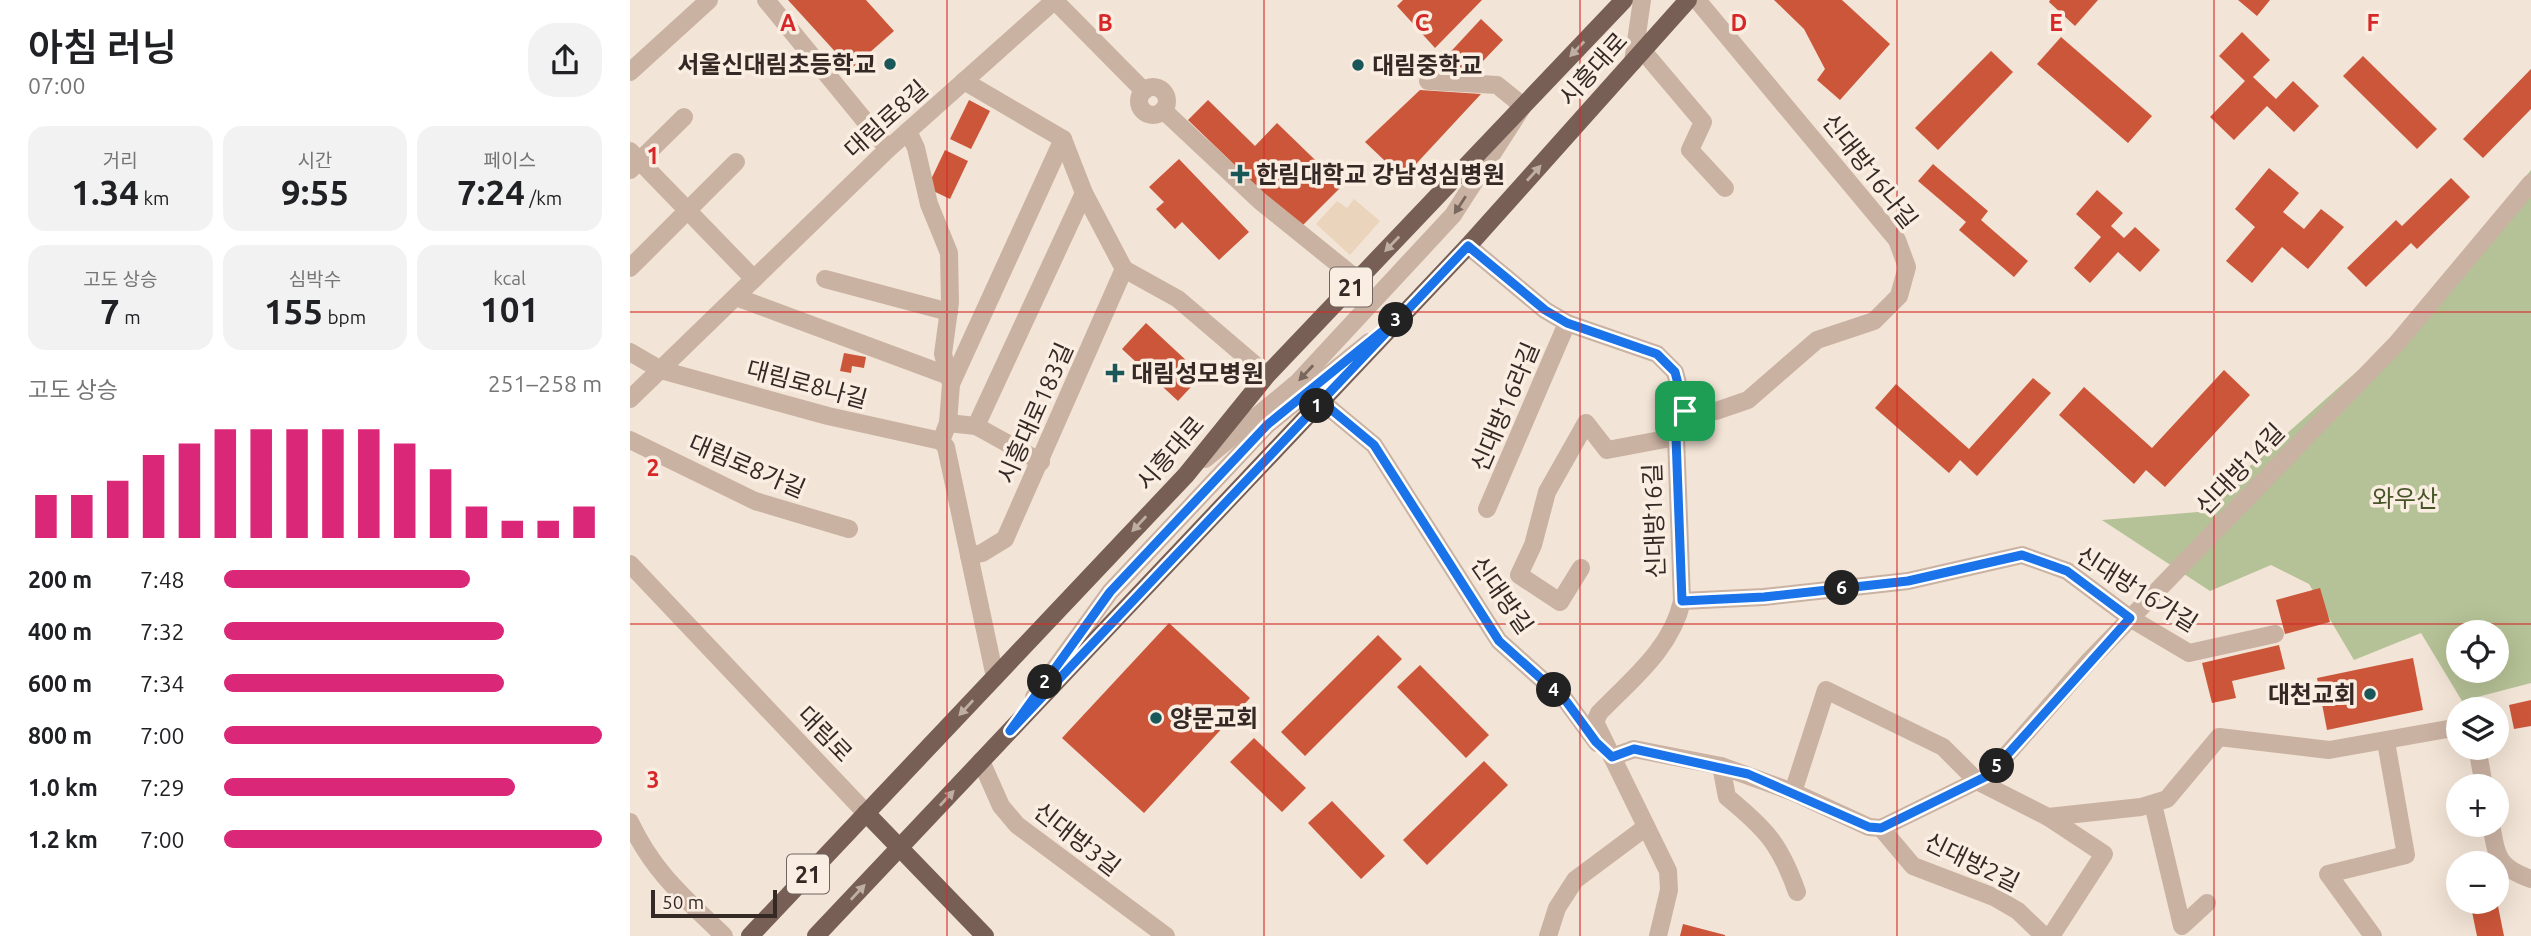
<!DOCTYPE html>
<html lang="ko">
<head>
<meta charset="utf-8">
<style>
	:root { --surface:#fff; --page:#f2f2f2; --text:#202124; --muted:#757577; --accent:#db2777 }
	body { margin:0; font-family:Ubuntu,"Noto Sans KR",sans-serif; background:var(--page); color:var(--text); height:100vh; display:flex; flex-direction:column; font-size:26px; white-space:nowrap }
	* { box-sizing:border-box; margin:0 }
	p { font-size:23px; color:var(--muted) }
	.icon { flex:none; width:38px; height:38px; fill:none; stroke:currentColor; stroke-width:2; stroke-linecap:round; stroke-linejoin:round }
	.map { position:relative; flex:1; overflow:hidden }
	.drawer { display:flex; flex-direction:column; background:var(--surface); width:630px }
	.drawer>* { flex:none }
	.buttons { position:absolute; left:1816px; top:620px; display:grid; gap:14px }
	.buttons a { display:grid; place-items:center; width:63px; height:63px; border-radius:50%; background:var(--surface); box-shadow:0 7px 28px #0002; font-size:35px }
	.scale { position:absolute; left:21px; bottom:18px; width:126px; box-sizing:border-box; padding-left:7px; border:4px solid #342925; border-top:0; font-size:19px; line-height:24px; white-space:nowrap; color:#342925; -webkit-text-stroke:5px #faeee3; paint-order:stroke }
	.pin { position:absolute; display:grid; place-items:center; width:60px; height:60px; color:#fff; margin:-30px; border-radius:14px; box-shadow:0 4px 10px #0006 }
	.km { position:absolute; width:35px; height:35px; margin:-18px; border-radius:50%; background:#222; color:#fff; font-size:19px; line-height:35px; text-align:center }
	.round { display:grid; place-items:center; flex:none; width:74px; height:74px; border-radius:28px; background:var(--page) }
	.overview { display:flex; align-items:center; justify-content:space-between; height:119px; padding:0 28px }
	h1 { font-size:38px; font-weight:600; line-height:52px }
	.stats { display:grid; grid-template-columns:repeat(3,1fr); gap:10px; height:119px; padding:7px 28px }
	.stats div { display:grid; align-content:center; border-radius:18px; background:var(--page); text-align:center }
	.stats b { font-size:35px; font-weight:600 }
	.stats small { font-size:19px; font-weight:400 }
	.stats p { font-size:19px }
	.chart { height:196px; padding:14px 28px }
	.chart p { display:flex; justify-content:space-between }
	.chart svg { width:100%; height:126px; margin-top:7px; stroke:var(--accent); stroke-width:6 }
	ul { padding:0 28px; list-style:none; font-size:23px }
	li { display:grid; grid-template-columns:112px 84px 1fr; align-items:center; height:52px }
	li i { height:18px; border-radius:9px; background:var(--accent) }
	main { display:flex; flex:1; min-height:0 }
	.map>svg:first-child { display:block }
	.green { fill:#b5c196; fill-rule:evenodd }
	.plaza { fill:#ebd4bc }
	.building { fill:#cc563a }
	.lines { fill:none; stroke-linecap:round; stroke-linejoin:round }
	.minor { stroke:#cab2a2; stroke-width:18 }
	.major { stroke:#775f55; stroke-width:18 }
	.oneway { fill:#bfaea3 }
	.oneway2 { fill:#78675d }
	.route-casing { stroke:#fff; stroke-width:14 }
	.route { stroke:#1a73e8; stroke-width:9 }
	.grid { fill:none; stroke:#d62828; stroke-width:2; stroke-opacity:0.55 }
	.poi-dot { fill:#195758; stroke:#faeee3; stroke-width:2.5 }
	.labels { text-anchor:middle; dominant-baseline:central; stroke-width:7; stroke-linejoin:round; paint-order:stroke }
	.shield { fill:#faeee3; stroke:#6f645e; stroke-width:2 }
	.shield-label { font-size:23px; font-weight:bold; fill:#342925 }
	.poi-label { font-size:24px; font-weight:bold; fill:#342925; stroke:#faeee3; text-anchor:start }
	.street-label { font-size:24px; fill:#342925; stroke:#faeee3 }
	.park-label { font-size:24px; fill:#465427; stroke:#faeee3 }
	.grid-label { font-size:23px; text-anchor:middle; font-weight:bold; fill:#d62828; stroke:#faeee3; stroke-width:7; stroke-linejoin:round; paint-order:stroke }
</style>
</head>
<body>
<main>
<section class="drawer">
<div class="overview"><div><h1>아침 러닝</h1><p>07:00</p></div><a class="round"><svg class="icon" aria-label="share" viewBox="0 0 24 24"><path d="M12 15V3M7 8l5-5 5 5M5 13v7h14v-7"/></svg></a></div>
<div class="stats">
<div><p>거리</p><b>1.34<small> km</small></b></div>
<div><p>시간</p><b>9:55</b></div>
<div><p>페이스</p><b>7:24<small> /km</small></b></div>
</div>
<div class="stats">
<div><p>고도 상승</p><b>7<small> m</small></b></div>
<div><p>심박수</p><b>155<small> bpm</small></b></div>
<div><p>kcal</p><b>101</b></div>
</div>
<div class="chart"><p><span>고도 상승</span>251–258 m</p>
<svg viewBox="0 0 160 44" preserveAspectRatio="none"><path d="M5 44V29M15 44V29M25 44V24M35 44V15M45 44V11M55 44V6M65 44V6M75 44V6M85 44V6M95 44V6M105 44V11M115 44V20M125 44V33M135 44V38M145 44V38M155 44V33"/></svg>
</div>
<ul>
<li><b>200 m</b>7:48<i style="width:65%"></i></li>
<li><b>400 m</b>7:32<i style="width:74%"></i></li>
<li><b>600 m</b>7:34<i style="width:74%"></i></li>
<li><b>800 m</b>7:00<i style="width:100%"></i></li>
<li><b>1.0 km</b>7:29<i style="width:77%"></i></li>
<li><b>1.2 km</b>7:00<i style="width:100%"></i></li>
</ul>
</section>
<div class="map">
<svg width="1901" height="936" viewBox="0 0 1901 936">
	<rect width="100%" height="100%" fill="#f2e4d6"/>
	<path class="green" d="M1901,170V683L1832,701L1791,633L1724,660L1679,584L1641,565L1580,591L1472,520L1568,512L1767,336ZM1829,632H1867V670H1829Z"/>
	<polygon class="plaza" points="724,199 750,221 720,255 686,224 707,201 717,208"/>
	<g class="building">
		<polygon points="158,0 236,0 264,31 221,69"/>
		<polygon points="773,0 852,0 805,48 767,6"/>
		<polygon points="1144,0 1212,0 1260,44 1210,100 1187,80 1195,69 1174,29"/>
		<polygon points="1420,0 1468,0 1445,26 1419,2"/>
		<polygon points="1608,0 1640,0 1627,16"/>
		<polygon points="851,19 873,40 835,80 813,60"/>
		<polygon points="1612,32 1640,60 1623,77 1646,99 1663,81 1689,106 1664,132 1637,106 1604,140 1580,117 1615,81 1589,56"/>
		<polygon points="1431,37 1522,116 1498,143 1407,64"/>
		<polygon points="1361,51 1383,72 1308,150 1285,128"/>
		<polygon points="1733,56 1807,129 1787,149 1713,76"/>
		<polygon points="1901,69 1901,109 1853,158 1833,139"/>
		<polygon points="790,90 851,94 773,178 735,142"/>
		<polygon points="339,100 360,111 341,149 320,139"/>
		<polygon points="578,100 625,146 647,123 712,186 670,228 558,120"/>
		<polygon points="315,150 338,161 320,199 297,188"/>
		<polygon points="549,159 619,232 589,260 552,222 545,229 526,209 534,202 519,187"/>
		<polygon points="1303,164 1358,211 1351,220 1398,261 1384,277 1329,230 1336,222 1288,181"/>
		<polygon points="1639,168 1669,193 1653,212 1674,229 1691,209 1714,227 1678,269 1652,247 1622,283 1596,261 1625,227 1605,209"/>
		<polygon points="1821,178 1840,197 1787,249 1781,243 1736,287 1717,268 1766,220 1772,226"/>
		<polygon points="1467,190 1493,213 1481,226 1494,238 1505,227 1530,250 1510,272 1488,252 1460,283 1444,268 1471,237 1446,214"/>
		<polygon points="516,323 572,375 548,401 492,349"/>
		<polygon points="214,353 236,357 234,368 222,366 221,373 210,371"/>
		<polygon points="1594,370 1620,395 1535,487 1516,470 1504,484 1429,415 1454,387 1522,448"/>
		<polygon points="1403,378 1421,393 1347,476 1330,460 1319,473 1245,408 1266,384 1339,449"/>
		<polygon points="1690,588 1700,622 1655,634 1646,600"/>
		<polygon points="539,623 620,698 514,813 432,738"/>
		<polygon points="748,635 772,659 675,756 651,732"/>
		<polygon points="1649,645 1655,669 1602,681 1606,698 1582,703 1572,663"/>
		<polygon points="1783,658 1793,710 1697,730 1687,678"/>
		<polygon points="790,665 859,735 836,758 767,687"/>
		<polygon points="1901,700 1901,726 1884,729 1879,705"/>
		<polygon points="624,738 676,788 652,812 600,762"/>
		<polygon points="854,761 878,785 797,865 773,840"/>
		<polygon points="702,801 755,856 731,879 678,823"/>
		<polygon points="1867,901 1874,936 1847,936 1840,902"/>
		<polygon points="1053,924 1095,935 1095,936 1050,936"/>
	</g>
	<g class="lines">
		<g class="minor">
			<polyline points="136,0 258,149"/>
			<polyline points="425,1 514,91"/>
			<polyline points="1013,51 1073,122 1060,150 1095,188"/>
			<polyline points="1003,62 1012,0"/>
			<polyline points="0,72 79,0"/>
			<polyline points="334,81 433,139 454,193 494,269 548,299 637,375"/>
			<circle cx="523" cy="101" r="14"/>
			<polyline points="533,110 630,201 728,280"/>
			<polyline points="278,131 286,148 299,204 319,253 320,302 313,354 321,384 318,423 311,441 316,447 365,677"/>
			<polyline points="0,151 124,279"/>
			<polyline points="0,170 54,117"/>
			<path d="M838,246L915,310L937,323L1027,354L1045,372L1055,411L1046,437L1052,601C1042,648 1001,680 969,713L965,722L1038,871L1039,890L1028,936"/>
			<polyline points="0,268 106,162"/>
			<polyline points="195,279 319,312"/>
			<polyline points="106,297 319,376"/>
			<polyline points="0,352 31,370 198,416 311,441"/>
			<polyline points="321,384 433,139"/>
			<polyline points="0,399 258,149 425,0"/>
			<polyline points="691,401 744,445 869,641 936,701 967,743"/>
			<polyline points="1055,411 1086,411 1118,400 1187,340 1244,321 1269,296 1277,267 1267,240 1067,0"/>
			<polyline points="318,423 346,426 411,462"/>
			<polyline points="346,426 454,193"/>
			<polyline points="0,440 125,501 219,529"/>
			<polyline points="575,459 667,383 823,215 893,106 867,85 798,81"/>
			<polyline points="857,509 937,323"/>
			<polyline points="339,556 352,553 375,539 494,269"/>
			<polyline points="0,564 236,813"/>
			<polyline points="951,568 930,602 889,575 903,545 917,492 956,423 977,450 1046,437"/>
			<polyline points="1052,601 1134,597 1278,581 1392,555 1437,571 1500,618 1559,653 1645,634"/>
			<polyline points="404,697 480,592 637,425 739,342"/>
			<polyline points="1847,747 1854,786"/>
			<polyline points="982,757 1004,749 1091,766 1163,792 1239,827 1251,828 1359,775 1459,661 1767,343 1901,183"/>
			<polyline points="351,761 371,806 387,825 536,936"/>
			<path d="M1091,766L1097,797C1136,829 1150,844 1167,892"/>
			<polyline points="1163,792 1196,690 1313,747 1347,781 1418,817 1511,807 1537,799 1589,737 1699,750 1829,727"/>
			<polyline points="1523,804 1552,926 1577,903"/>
			<polyline points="1418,817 1474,854 1421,936"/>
			<path d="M0,822C24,873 54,897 94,936"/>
			<path d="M1861,824C1867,857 1867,867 1901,879"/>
			<polyline points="1251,828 1283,866 1364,897 1388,911 1414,936"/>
			<polyline points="918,936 927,908 945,880 1016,827"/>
			<polyline points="1743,936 1698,874 1776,855 1756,742"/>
		</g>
		<g class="major">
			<polyline points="236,813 355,936"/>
			<polyline points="120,936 556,475 637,375 994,0"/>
			<polyline points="186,936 838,246 1058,0"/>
		</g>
	</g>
	<defs><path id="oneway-solid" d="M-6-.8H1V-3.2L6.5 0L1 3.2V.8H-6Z" transform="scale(1.75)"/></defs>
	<g class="oneway">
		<use href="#oneway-solid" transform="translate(947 49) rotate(134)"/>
		<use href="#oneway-solid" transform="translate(904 173) rotate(-48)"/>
		<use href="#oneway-solid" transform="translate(762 244) rotate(134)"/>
		<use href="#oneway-solid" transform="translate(509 524) rotate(133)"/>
		<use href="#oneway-solid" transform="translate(336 708) rotate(133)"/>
		<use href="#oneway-solid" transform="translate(317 798) rotate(-47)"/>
		<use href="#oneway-solid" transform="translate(228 892) rotate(-47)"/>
	</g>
	<g class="oneway2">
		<use href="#oneway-solid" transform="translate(830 205) rotate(123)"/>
		<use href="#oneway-solid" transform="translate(676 373) rotate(133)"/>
	</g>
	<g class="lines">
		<defs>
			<polyline id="route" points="1055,411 1045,372 1027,354 937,323 915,310 838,246 380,731 480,592 637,425 775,313 691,401 744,445 869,641 936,701 966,742 982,757 1004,749 1118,774 1239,827 1251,828 1359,775 1500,618 1437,571 1392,555 1278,581 1134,597 1052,601 1046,437 1055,411"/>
		</defs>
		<use href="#route" class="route-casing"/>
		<use href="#route" class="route"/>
	</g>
	<path class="grid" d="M317,0V936M634,0V936M950,0V936M1267,0V936M1584,0V936M0,312H1901M0,624H1901"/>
	<g class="poi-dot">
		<circle cx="260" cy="64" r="7"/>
		<circle cx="728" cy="65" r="7"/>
		<path d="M606.5 163.5h7v7h7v7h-7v7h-7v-7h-7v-7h7z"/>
		<path d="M481.5 362.5h7v7h7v7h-7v7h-7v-7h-7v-7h7z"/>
		<circle cx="1740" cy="694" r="7"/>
		<circle cx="526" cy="718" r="7"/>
	</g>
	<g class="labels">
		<g class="shield">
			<rect x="700" y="267.5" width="42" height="39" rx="5"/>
			<rect x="157" y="854.5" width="42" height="39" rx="5"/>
		</g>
		<g class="shield-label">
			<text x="721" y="287">21</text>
			<text x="178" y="874">21</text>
		</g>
		<g class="poi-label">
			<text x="246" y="64" text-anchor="end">서울신대림초등학교</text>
			<text x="742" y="65">대림중학교</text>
			<text x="626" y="174">한림대학교 강남성심병원</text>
			<text x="501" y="373">대림성모병원</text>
			<text x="1726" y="694" text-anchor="end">대천교회</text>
			<text x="540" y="718">양문교회</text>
		</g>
		<g class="street-label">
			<text transform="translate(963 69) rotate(-48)">시흥대로</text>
			<text transform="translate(256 119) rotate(-42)">대림로8길</text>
			<text transform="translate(1240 171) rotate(52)">신대방16나길</text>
			<text transform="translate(177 384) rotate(15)">대림로8나길</text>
			<text transform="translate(875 407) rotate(-67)">신대방16라길</text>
			<text transform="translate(405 413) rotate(-66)">시흥대로183길</text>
			<text transform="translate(540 453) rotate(-49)">시흥대로</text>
			<text transform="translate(117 466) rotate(23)">대림로8가길</text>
			<text transform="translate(1610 469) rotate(-46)">신대방14길</text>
			<text transform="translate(1024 521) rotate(-92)">신대방16길</text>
			<text transform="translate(1507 589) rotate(32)">신대방16가길</text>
			<text transform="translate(872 595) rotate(55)">신대방길</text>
			<text transform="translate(195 734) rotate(46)">대림로</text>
			<text transform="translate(447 839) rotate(38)">신대방3길</text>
			<text transform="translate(1342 862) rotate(26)">신대방2길</text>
		</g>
		<g class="park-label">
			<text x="1775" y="498">와우산</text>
		</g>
	</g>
	<g class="grid-label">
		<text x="158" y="31">A</text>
		<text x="475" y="31">B</text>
		<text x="792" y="31">C</text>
		<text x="1109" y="31">D</text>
		<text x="1426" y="31">E</text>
		<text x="1743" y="31">F</text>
		<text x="23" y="164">1</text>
		<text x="23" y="476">2</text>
		<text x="23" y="788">3</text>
	</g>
</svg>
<div class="buttons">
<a><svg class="icon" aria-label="locate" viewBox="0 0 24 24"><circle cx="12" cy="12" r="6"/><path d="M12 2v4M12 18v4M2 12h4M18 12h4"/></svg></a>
<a><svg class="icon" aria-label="layers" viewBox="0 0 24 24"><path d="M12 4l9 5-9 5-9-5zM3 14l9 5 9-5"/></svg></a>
<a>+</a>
<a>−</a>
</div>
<div class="scale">50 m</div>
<div class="pin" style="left:1055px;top:411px;background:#1e9e55"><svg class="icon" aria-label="arrive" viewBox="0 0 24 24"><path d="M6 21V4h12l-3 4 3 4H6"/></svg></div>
<b class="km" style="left:687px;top:406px">1</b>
<b class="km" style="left:415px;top:682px">2</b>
<b class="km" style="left:766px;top:320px">3</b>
<b class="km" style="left:924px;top:690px">4</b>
<b class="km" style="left:1367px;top:766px">5</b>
<b class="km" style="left:1212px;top:588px">6</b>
</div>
</main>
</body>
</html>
